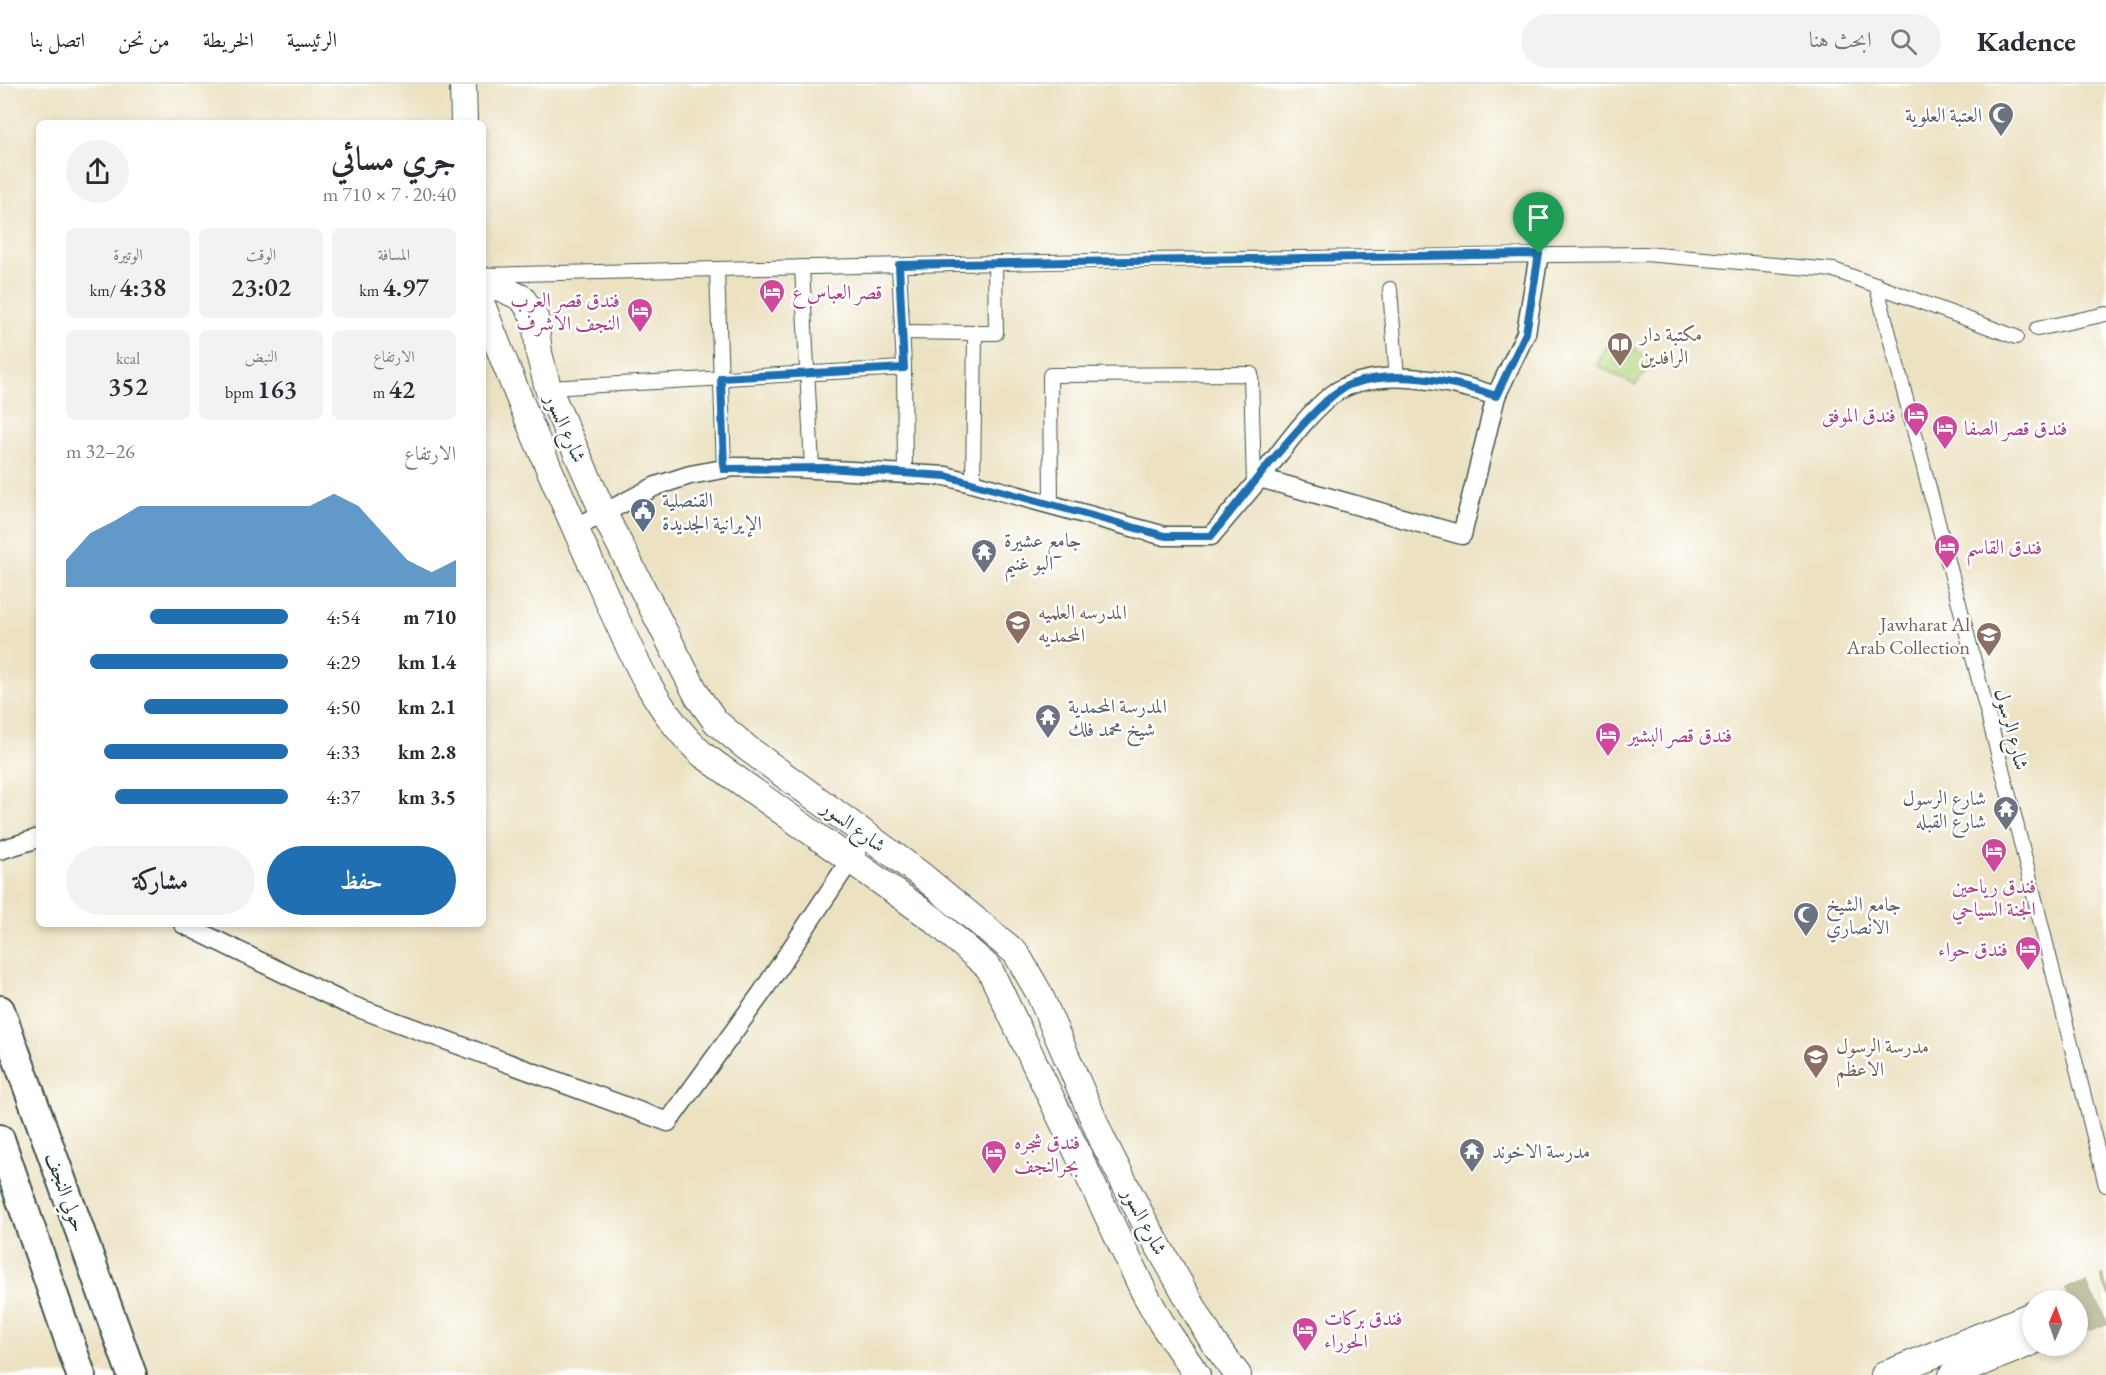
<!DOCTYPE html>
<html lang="ar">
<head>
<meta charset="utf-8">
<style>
	:root { --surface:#fff; --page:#f2f2f3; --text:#2b2b33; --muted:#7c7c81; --line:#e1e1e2; --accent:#1f6fb2 }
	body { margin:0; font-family:"EB Garamond",Amiri,serif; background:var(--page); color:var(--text); direction:rtl; height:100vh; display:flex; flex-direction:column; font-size:22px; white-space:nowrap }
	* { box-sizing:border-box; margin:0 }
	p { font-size:20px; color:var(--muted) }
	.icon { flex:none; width:33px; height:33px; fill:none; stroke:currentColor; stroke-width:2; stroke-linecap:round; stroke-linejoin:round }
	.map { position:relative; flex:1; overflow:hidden; direction:ltr }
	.panel { position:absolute; left:36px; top:36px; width:450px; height:807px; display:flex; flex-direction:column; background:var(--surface); border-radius:9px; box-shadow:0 3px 9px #0003; direction:rtl }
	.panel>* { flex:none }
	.needle { width:39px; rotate:2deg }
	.tools { position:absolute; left:2022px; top:1206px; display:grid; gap:12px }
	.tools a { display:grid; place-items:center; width:66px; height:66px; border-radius:50%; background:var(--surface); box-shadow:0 3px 9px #0003; font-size:30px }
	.pin { position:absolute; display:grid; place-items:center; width:51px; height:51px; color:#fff; margin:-62px -26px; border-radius:50% 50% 50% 0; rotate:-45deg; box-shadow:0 0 6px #0007 }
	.pin .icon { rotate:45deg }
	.round { display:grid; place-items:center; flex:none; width:63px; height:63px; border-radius:32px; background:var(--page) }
	.summary { display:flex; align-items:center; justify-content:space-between; height:102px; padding:0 30px }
	h1 { font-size:33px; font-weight:600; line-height:45px }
	.stats { display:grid; grid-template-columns:repeat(3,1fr); gap:9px; height:102px; padding:6px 30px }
	.stats div { display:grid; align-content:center; border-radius:9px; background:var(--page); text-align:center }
	.stats b { font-size:26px; font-weight:600 }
	.stats small { font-size:16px; font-weight:400 }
	.stats p { font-size:16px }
	.chart { height:168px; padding:12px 30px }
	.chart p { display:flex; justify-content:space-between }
	.chart svg { width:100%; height:108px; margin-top:6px; fill:var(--accent); opacity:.7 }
	.primary-button { display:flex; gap:12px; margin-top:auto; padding:12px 30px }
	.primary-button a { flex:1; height:69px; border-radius:36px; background:var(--accent); color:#fff; font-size:24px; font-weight:600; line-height:69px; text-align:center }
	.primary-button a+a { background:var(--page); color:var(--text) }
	ul { padding:0 30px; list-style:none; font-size:20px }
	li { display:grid; grid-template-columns:96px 72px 1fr; align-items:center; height:45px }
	li i { height:15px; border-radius:8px; background:var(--accent) }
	header { display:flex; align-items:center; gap:36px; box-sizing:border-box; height:84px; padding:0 30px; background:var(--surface); border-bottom:2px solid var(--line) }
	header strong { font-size:28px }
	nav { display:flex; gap:33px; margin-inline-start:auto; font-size:21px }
	.search { width:420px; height:54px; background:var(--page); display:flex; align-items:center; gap:15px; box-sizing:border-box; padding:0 21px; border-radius:33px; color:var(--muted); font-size:22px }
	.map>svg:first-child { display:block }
	.green { fill:#b4d77f; stroke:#6a8a5a; stroke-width:1.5 }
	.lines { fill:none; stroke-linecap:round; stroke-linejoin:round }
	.secondary-tunnel { stroke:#c3c1a6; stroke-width:26; stroke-dasharray:26 13; stroke-linecap:butt }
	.pedestrian-casing { stroke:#3e5649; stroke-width:16 }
	.minor-casing { stroke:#3e5649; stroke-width:21 }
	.secondary-casing { stroke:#3e5649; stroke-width:28 }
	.primary-casing { stroke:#3e5649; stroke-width:32 }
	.pedestrian { stroke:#fff; stroke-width:14 }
	.minor { stroke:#fff; stroke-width:18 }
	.secondary { stroke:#fff; stroke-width:26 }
	.primary { stroke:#fff; stroke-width:28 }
	.route-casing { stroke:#fff; stroke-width:12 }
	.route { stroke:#1f6fb2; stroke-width:8 }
	.labels { text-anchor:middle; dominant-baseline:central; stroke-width:5; stroke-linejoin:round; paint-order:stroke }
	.worship-label { font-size:20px; fill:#5b616d; stroke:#fff; text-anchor:start }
	.hotel-label { font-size:20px; fill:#b23c85; stroke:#fff; text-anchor:start }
	.education-label { font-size:20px; fill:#785e54; stroke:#fff; text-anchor:start }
	.street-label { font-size:20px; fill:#1f3d34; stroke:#fff }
	.service-label { font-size:20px; fill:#4e5e75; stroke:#fff; text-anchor:start }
</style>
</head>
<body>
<header>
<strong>Kadence</strong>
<div class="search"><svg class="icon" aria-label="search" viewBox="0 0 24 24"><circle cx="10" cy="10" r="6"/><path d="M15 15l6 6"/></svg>ابحث هنا</div>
<nav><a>الرئيسية</a><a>الخريطة</a><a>من نحن</a><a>اتصل بنا</a></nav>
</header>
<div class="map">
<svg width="2106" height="1291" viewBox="0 0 2106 1291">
	<rect width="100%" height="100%" fill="#fff"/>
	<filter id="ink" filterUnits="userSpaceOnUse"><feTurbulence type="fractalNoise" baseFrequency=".0167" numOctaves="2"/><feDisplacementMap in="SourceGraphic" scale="12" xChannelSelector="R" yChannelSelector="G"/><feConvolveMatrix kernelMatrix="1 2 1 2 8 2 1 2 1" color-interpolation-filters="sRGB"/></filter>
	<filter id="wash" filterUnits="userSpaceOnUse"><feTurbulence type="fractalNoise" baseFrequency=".008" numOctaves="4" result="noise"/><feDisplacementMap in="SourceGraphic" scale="24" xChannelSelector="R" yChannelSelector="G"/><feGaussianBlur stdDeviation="1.35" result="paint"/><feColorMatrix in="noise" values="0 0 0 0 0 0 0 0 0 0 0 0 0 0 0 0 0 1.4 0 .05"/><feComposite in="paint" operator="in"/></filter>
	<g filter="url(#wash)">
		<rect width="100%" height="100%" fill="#ece2c2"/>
		<polygon class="green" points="1614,250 1654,279 1635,301 1597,281"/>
	</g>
	<g filter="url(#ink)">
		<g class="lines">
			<g class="secondary-tunnel">
				<polyline points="2067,1216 2106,1199"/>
				<polyline points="2078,1239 2106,1227"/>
			</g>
			<defs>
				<g id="pedestrian">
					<polyline points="899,181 904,284"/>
					<polyline points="802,183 812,384"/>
					<polyline points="717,185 1144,176 1645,170 1834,186 2016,253"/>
					<polyline points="483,191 717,185 724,385"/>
					<polyline points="1876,200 2013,727 2106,1101"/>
					<polyline points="1390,205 1397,295"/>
					<polyline points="2037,245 2106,230"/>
					<polyline points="901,248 975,249 973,400"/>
					<polyline points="975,249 996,249 995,179"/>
					<polyline points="548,304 904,284 905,390"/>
					<polyline points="1051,421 1050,291 1251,290 1254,400"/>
				</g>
				<g id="minor">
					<path d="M1260,394C1281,368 1306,331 1332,311C1373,280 1452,297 1496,312"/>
					<polyline points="575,444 656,402 690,391 734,383 795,384 946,392 1165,452 1211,452 1260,394 1462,451 1496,312 1526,249 1539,170"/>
					<polyline points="0,766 39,754"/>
					<polyline points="183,840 345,919 668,1038 761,910 867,751"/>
				</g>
				<g id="secondary">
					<polyline points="463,0 464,39"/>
					<polyline points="483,200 503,205 522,214 535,234 539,269 548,304 603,428 698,613 716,638 747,664 920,790 1016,869 1039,909 1103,1057 1144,1137 1213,1258 1238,1291"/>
					<path d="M483,223C517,313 555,400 595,488C624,551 650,623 703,671L933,835L989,884L1144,1208L1162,1240L1197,1291"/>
					<polyline points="1884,1291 2032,1231"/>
					<polyline points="1952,1291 2032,1258"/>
				</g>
				<g id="primary">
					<polyline points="0,926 132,1291"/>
					<polyline points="0,1055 81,1291"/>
				</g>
			</defs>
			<use href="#pedestrian" class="pedestrian-casing"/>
			<use href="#minor" class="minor-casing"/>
			<use href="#secondary" class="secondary-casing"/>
			<use href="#primary" class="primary-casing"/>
			<use href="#pedestrian" class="pedestrian"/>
			<use href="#minor" class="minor"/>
			<use href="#secondary" class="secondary"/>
			<use href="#primary" class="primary"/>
		</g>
	</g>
	<g class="lines" filter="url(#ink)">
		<defs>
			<path id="route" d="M1539,170L1526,249L1496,312C1453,297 1394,284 1349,301C1317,313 1237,421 1211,452H1165L946,392L827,384L724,385L721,294L904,284L899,181Z"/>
		</defs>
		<use href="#route" class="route-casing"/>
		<use href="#route" class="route"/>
	</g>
	<defs>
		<symbol id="mosque-pin" viewBox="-11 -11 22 30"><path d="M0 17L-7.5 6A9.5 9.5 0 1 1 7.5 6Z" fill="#6b7280" stroke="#fff"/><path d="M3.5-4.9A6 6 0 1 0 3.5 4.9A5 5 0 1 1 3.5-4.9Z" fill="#fff"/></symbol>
		<symbol id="hotel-pin" viewBox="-11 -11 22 30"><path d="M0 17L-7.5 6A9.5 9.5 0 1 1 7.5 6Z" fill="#d1479c" stroke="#fff"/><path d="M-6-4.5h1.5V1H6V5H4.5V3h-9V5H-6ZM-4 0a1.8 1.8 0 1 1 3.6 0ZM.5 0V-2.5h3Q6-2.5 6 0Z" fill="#fff"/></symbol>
		<symbol id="library-pin" viewBox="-11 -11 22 30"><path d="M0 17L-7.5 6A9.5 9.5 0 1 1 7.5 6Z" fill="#8d6e63" stroke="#fff"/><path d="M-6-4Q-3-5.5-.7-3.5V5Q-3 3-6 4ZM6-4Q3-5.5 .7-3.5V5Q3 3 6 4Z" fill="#fff"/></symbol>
		<symbol id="civic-pin" viewBox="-11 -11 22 30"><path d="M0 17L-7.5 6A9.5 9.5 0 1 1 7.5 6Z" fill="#5c6f8a" stroke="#fff"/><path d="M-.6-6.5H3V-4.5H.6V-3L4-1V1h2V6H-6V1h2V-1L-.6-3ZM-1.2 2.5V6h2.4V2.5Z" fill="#fff"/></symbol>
		<symbol id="temple-pin" viewBox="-11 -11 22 30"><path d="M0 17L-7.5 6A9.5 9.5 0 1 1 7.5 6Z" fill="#6b7280" stroke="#fff"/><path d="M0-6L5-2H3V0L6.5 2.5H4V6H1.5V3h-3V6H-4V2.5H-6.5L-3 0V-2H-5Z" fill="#fff"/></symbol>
		<symbol id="school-pin" viewBox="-11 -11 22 30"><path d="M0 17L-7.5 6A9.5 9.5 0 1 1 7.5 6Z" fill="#8d6e63" stroke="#fff"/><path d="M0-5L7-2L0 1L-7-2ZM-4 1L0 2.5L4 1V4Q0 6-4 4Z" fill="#fff"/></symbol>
		<symbol id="university-pin" viewBox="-11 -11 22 30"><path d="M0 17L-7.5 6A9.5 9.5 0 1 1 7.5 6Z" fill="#8d6e63" stroke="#fff"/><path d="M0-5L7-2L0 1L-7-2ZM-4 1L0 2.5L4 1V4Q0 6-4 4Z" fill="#fff"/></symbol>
	</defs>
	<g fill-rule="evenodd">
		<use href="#mosque-pin" x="1986" y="16" width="30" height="40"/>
		<use href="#hotel-pin" x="757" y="193" width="30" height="40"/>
		<use href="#hotel-pin" x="625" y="212" width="30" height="40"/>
		<use href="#library-pin" x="1605" y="246" width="30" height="40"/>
		<use href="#hotel-pin" x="1901" y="316" width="30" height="40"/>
		<use href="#hotel-pin" x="1930" y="329" width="30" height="40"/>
		<use href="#civic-pin" x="628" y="412" width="30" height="40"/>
		<use href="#hotel-pin" x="1932" y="448" width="30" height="40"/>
		<use href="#temple-pin" x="969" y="453" width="30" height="40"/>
		<use href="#school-pin" x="1003" y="524" width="30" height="40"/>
		<use href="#university-pin" x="1974" y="536" width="30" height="40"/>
		<use href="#temple-pin" x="1033" y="618" width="30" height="40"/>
		<use href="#hotel-pin" x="1593" y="636" width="30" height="40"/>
		<use href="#temple-pin" x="1991" y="710" width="30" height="40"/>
		<use href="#hotel-pin" x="1979" y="752" width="30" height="40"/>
		<use href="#mosque-pin" x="1791" y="816" width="30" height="40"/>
		<use href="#hotel-pin" x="2013" y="850" width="30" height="40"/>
		<use href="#school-pin" x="1801" y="958" width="30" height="40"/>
		<use href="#temple-pin" x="1457" y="1052" width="30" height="40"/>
		<use href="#hotel-pin" x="979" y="1054" width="30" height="40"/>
		<use href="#hotel-pin" x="1290" y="1231" width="30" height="40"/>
	</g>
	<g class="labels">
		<g class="worship-label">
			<text x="1982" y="31" text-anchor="end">العتبة العلوية</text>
			<text x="1004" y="456">جامع عشيرة<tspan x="1004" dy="23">البو غنيم</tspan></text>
			<text x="1068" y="622">المدرسة المحمدية<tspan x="1068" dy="23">شيخ محمد فلك</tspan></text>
			<text x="1986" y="714" text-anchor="end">شارع الرسول<tspan x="1986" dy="23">شارع القبله</tspan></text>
			<text x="1826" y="820">جامع الشيخ<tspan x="1826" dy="23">الانصاري</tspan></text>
			<text x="1492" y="1067">مدرسة الاخوند</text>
		</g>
		<g class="hotel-label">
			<text x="792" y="208">قصر العباس ع</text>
			<text x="620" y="216" text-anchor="end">فندق قصر العرب<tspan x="620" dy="23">النجف الاشرف</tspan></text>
			<text x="1896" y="331" text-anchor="end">فندق الموفق</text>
			<text x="1964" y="344">فندق قصر الصفا</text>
			<text x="1966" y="463">فندق القاسم</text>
			<text x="1628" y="651">فندق قصر البشير</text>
			<text x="1994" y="802" text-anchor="middle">فندق رياحين<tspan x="1994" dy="23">الجنة السياحي</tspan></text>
			<text x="2008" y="865" text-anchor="end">فندق حواء</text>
			<text x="1014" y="1058">فندق شجره<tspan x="1014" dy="23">بحرالنجف</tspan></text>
			<text x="1324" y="1234">فندق بركات<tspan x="1324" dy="23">الحوراء</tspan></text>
		</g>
		<g class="education-label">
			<text x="1640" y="250">مكتبة دار<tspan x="1640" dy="23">الرافدين</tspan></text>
			<text x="1038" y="528">المدرسه العلمیه<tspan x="1038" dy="23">المحمدیه</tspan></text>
			<text x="1970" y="540" text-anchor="end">Jawharat Al<tspan x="1970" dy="23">Arab Collection</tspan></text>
			<text x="1836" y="962">مدرسة الرسول<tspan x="1836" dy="23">الاعظم</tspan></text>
		</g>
		<g class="street-label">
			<text transform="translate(566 344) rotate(66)">شارع السور</text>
			<text transform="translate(2012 645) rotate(75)">شارع الرسول</text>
			<text transform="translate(854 742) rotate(36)">شارع السور</text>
			<text transform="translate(66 1108) rotate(70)">حولي النجف</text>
			<text transform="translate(1145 1137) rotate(62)">شارع السور</text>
		</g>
		<g class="service-label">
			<text x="662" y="416">القنصلية<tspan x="662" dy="23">الإيرانية الجديدة</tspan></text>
		</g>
	</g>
</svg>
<div class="tools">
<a><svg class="needle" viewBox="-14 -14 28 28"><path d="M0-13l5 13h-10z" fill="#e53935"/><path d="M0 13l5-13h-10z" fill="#7c7c81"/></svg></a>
</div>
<div class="pin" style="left:1539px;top:170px;background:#1e9e55"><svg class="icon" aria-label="arrive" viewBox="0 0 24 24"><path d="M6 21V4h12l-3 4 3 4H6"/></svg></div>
<section class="panel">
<div class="summary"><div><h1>جري مسائي</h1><p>20:40 · 7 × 710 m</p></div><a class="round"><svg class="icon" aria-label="share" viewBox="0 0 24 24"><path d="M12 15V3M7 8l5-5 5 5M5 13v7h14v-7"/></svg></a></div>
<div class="stats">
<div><p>المسافة</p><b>4.97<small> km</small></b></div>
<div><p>الوقت</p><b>23:02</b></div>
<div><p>الوتيرة</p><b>4:38<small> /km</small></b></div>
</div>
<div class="stats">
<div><p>الارتفاع</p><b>42<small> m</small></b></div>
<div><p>النبض</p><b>163<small> bpm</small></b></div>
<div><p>kcal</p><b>352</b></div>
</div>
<div class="chart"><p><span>الارتفاع</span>26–32 m</p>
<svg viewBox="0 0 160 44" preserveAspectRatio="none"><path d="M0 44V33L10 22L20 17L30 11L40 11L50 11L60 11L70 11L80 11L90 11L100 11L110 6L120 11L130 22L140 33L150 38L160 33V44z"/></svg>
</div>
<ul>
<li><b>710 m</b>4:54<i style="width:62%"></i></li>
<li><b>1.4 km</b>4:29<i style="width:89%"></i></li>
<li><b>2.1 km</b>4:50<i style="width:65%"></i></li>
<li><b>2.8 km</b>4:33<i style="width:83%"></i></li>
<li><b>3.5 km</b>4:37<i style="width:78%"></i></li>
</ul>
<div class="primary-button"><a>حفظ</a><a>مشاركة</a></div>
</section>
</div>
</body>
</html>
